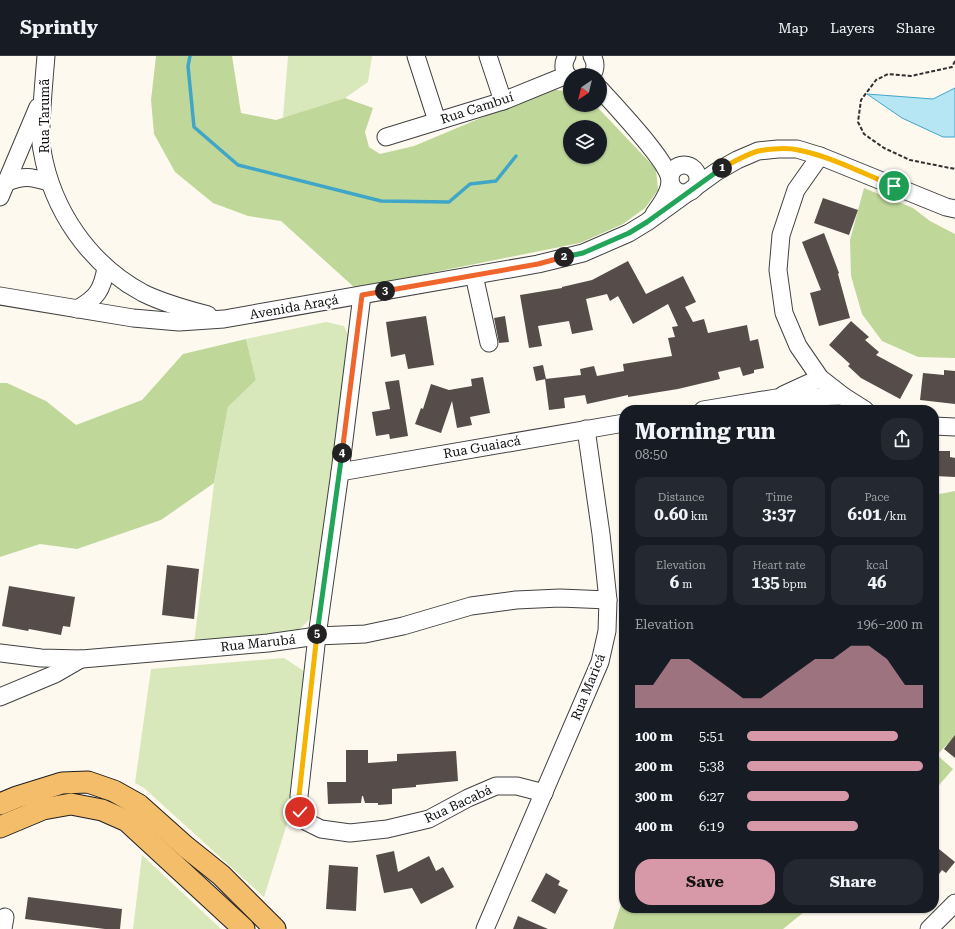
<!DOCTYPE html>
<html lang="en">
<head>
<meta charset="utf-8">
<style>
	:root { --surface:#171b24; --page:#242831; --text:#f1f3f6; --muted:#9ea1a6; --line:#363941; --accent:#d799a7 }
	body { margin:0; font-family:"Roboto Serif",serif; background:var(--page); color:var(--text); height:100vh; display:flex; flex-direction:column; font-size:15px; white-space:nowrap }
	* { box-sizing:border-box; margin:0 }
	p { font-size:13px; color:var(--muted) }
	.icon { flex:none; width:22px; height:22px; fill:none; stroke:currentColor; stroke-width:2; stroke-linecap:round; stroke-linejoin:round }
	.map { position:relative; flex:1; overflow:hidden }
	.sheet { position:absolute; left:619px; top:349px; width:320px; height:508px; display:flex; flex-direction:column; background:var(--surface); border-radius:16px; box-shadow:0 1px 3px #0004 }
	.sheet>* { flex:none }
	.needle { width:26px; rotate:215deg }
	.controls { position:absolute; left:563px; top:12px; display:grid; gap:8px }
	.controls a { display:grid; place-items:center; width:44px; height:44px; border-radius:50%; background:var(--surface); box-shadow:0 1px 3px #0004; font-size:20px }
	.pin { position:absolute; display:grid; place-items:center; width:34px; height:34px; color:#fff; margin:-17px; border:2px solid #fff; border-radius:50%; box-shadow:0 1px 4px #0007 }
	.km { position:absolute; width:20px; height:20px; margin:-10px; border-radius:50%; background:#222; color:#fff; font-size:11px; line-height:20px; text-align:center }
	.round { display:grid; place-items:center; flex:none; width:42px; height:42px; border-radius:16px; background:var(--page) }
	.head { display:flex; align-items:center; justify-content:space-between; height:68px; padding:0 16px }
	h1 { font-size:22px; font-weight:700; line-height:30px }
	.figures { display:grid; grid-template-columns:repeat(3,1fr); gap:6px; height:68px; padding:4px 16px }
	.figures div { display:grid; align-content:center; border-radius:10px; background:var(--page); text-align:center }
	.figures b { font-size:17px; font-weight:700 }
	.figures small { font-size:11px; font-weight:400 }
	.figures p { font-size:11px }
	.chart { height:112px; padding:8px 16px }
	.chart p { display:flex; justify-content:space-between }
	.chart svg { width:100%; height:72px; margin-top:4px; fill:var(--accent); opacity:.7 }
	.cta { display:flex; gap:8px; margin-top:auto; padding:8px 16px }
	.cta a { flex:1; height:46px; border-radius:16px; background:var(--accent); color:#111; font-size:16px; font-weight:700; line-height:46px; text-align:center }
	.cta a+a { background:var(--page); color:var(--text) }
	ul { padding:0 16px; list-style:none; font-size:13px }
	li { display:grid; grid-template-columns:64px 48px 1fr; align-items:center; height:30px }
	li i { height:10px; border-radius:5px; background:var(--accent) }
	header { display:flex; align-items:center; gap:24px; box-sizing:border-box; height:56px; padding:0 20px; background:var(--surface); border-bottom:1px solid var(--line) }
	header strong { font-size:19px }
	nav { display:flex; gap:22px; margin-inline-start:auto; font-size:14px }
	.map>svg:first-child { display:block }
	.green { fill:#d8e8ba }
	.forest { fill:#bfd89a; fill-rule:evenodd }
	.water { fill:#b6e6f4; stroke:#40a6c8 }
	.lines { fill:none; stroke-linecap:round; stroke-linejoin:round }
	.stream { stroke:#40a6c8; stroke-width:3.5 }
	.building { fill:#564d4a }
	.minor-casing { stroke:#414141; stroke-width:19 }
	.major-casing { stroke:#1f1f1f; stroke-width:23 }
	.path { stroke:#303030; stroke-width:2; stroke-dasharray:4 2; stroke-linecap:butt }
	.minor { stroke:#fff; stroke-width:17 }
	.major { stroke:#f3bd6a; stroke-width:21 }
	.split-1-casing { stroke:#fff; stroke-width:8 }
	.split-2-casing { stroke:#fff; stroke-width:8 }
	.split-3-casing { stroke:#fff; stroke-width:8 }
	.split-4-casing { stroke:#fff; stroke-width:8 }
	.split-5-casing { stroke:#fff; stroke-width:8 }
	.split-6-casing { stroke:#fff; stroke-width:8 }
	.split-1 { stroke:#f5b400; stroke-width:5 }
	.split-2 { stroke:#22a559; stroke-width:5 }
	.split-3 { stroke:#f0652b; stroke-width:5 }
	.split-4 { stroke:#f0652b; stroke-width:5 }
	.split-5 { stroke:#22a559; stroke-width:5 }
	.split-6 { stroke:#f5b400; stroke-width:5 }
	.labels { text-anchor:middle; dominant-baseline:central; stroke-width:4; stroke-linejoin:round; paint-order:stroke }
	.street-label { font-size:13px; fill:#0e0e0e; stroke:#fff }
</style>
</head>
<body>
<header>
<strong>Sprintly</strong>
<nav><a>Map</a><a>Layers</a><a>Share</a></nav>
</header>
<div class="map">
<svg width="955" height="873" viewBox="0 0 955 873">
	<rect width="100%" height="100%" fill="#fef9ef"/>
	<g class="green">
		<polygon points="288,0 372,0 368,26 345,42 283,62"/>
		<polygon points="326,266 344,270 351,286 316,554 306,567 294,578 194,587 214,428 228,351 256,324 246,283"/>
		<polygon points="284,602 304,615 291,755 264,841 144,732 135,727 151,613"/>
		<polygon points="142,799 221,873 133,873"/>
	</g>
	<g class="forest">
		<path d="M156,0H232L241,57L276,64L345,42L373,52L365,76L369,91L380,98L414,90L550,33L570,36V49H594L600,54L656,113L658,134L645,152L623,168L580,187L355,232L281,165L248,160L213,147L175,116L154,78L151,44ZM570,71H600V101H570Z"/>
		<polygon points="864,132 913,152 930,165 955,178 955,302 918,301 882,285 862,258 851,220 850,184"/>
		<polygon points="246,283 256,324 228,351 214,427 161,464 77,493 40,488 0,501 0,327 7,327 46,345 76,369 142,344 183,298"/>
		<polygon points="955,435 955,680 937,699 953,713 934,735 934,439"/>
		<polygon points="624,839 624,852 809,852 783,873 613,873"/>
	</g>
	<polygon class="water" points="955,32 955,81 943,81 902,62 867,38 933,43"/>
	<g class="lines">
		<polyline class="stream" points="190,0 188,10 194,71 238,109 381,145 449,146 470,128 496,125 516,100"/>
	</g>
	<g class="building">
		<polygon points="823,142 858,154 849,179 814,167"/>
		<polygon points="824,177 839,217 838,218 850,262 819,270 810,237 821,234 802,186"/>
		<polygon points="628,205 646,238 683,220 696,246 685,251 693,266 704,263 708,277 747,269 750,285 758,283 764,312 754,314 754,317 743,320 740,311 718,316 720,323 678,333 628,341 628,339 587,348 585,339 564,342 565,352 549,354 545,323 581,319 580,313 594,310 597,320 624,315 623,308 672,300 668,282 675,281 672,271 678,270 668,248 633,268 618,240 610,245 607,238 586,243 593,274 572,278 569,265 538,270 542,290 529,292 520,239 562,232 562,231 592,224"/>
		<polygon points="426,260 434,309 408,313 405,298 391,301 386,266"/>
		<polygon points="505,260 509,286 499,287 494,262"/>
		<polygon points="851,265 869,281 865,284 879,296 876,299 913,319 900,343 861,322 848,310 850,308 829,289"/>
		<polygon points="543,309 546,323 536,325 533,311"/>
		<polygon points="944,314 955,315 955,348 920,344 923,317 944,319"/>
		<polygon points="483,321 490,357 470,361 472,369 457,372 452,345 441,377 415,368 421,352 423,353 431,328 449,334 472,330 471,323"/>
		<polygon points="399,324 408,380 390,383 389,378 376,380 372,356 390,353 385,326"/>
		<polygon points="934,395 950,395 950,401 955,402 955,421 934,420"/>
		<polygon points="167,509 199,513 194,563 162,559"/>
		<polygon points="9,530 75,541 70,571 63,570 61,579 29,573 28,575 2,570"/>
		<polygon points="955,679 955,702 944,693"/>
		<polygon points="346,694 368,694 368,707 397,705 397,698 456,695 458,725 416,729 416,731 392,733 392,748 378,749 378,747 365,747 363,740 362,740 361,747 328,748 327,726 346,726"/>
		<polygon points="934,789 955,806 946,817 942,814 934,825"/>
		<polygon points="394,795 398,816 429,800 436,815 443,811 454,831 421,848 412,832 384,837 376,799"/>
		<polygon points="329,809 358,811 356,855 326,853"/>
		<polygon points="546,817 560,825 558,829 568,834 555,858 531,845"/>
		<polygon points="28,841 122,853 120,873 105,873 25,863"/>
		<polygon points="518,860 548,873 513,873"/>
	</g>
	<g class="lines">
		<defs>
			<g id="minor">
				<path d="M46,0C44,23 42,46 41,69C41,77 40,86 42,94C52,154 89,208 143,237C163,247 186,253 208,259"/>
				<polyline points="416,0 437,65"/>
				<polyline points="488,0 503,45"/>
				<path d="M567,0C562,8 563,16 570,22"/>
				<path d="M592,19C596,13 596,6 592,0"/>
				<path d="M600,33C614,49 670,107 670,125C670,135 660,150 654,158"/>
				<polyline points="386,81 503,45 567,19"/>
				<polyline points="820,100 796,134 781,179 778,214 784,257 798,290 820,322 843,340 865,354"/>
				<circle cx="684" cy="123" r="14"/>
				<path d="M7,126C25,119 31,121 49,126"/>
				<polyline points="0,141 38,51"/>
				<polyline points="474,219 489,287"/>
				<polyline points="362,239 340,416 317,580 299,740 300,756 307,766 321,773 350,777 387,773 429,763 468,742 496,730 517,730 544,737"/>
				<polyline points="0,240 133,262 179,266 224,263 538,208 583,197 629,177 647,166 716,116 737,104 758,95 778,93 797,93 820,100 946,151 955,153"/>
				<path d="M77,253C97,242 102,234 106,212"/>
				<polyline points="783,339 820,322"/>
				<polyline points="703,354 776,342 843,340"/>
				<polyline points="934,370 955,371"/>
				<polyline points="340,416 624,367"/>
				<polyline points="0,597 41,602 82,603 268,587 317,580 365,578 403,570 471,550 516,544 560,542 608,544"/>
				<polyline points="0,641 55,618 81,603"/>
				<polyline points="3,873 5,861"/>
				<polyline points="485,873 600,606 607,575 608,544 601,478 586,373"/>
				<polyline points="929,873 955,847"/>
			</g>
			<g id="major">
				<polyline points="0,748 17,741 62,727 88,726 114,735 139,749 186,791 221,819 275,873"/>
				<polyline points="0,771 43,753 71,748 102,754 127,765 244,873"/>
			</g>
		</defs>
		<use href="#minor" class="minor-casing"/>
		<use href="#major" class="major-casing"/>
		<polyline class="path" points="955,5 952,11 911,20 888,18 876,24 861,44 858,66 864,78 884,92 910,104 955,113"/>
		<use href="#minor" class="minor"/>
		<use href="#major" class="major"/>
	</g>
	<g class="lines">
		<defs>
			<path id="split-1" d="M722,112C733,106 745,99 758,95C770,93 787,91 798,94C830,100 864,118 894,130"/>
			<polyline id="split-2" points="564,201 583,197 629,177 647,166 722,112"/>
			<polyline id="split-3" points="385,235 538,208 564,201"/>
			<polyline id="split-4" points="342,397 362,239 385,235"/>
			<polyline id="split-5" points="317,578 342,397"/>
			<polyline id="split-6" points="300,756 299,740 317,578"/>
		</defs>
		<use href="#split-1" class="split-1-casing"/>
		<use href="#split-2" class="split-2-casing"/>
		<use href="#split-3" class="split-3-casing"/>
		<use href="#split-4" class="split-4-casing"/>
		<use href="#split-5" class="split-5-casing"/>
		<use href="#split-6" class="split-6-casing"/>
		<use href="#split-1" class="split-1"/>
		<use href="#split-2" class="split-2"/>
		<use href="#split-3" class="split-3"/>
		<use href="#split-4" class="split-4"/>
		<use href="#split-5" class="split-5"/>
		<use href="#split-6" class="split-6"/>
	</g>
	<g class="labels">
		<g class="street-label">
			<text transform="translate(477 52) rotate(-18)">Rua Cambuí</text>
			<text transform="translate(44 60) rotate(-90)">Rua Tarumã</text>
			<text transform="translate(294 251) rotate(-10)">Avenida Araçá</text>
			<text transform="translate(482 391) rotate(-10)">Rua Guaiacá</text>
			<text transform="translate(258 587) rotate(-6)">Rua Marubá</text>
			<text transform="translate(588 631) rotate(-68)">Rua Maricá</text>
			<text transform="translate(458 748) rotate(-25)">Rua Bacabá</text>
		</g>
	</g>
</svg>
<div class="controls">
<a><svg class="needle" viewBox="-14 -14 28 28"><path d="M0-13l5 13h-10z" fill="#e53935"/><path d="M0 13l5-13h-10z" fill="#9ea1a6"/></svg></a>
<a><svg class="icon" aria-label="layers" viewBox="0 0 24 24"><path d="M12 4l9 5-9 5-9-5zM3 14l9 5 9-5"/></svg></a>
</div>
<div class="pin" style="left:894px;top:130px;background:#1e9e55"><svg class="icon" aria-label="arrive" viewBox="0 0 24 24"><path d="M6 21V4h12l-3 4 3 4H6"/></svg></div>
<div class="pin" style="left:300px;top:756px;background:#d93025"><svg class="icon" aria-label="check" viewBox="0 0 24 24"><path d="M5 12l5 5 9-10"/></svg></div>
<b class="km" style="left:722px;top:112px">1</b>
<b class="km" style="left:564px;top:201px">2</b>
<b class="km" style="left:385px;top:235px">3</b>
<b class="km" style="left:342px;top:397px">4</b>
<b class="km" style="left:317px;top:578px">5</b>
<section class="sheet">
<div class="head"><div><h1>Morning run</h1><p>08:50</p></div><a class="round"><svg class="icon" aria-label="share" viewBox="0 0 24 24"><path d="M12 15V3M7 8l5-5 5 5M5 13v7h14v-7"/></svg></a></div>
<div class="figures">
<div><p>Distance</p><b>0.60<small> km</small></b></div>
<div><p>Time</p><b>3:37</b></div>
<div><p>Pace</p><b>6:01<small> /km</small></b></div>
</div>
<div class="figures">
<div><p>Elevation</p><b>6<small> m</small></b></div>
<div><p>Heart rate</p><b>135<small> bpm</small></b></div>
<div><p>kcal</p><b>46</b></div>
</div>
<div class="chart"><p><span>Elevation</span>196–200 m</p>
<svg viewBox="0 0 160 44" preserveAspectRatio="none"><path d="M0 44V30L10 30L20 14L30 14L40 22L50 30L60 38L70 38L80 30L90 22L100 14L110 14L120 6L130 6L140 14L150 30L160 30V44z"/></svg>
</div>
<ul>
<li><b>100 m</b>5:51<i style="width:86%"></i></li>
<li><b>200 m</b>5:38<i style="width:100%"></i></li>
<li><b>300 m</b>6:27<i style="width:58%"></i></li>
<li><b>400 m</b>6:19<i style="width:63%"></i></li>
</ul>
<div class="cta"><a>Save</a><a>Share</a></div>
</section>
</div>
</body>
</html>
